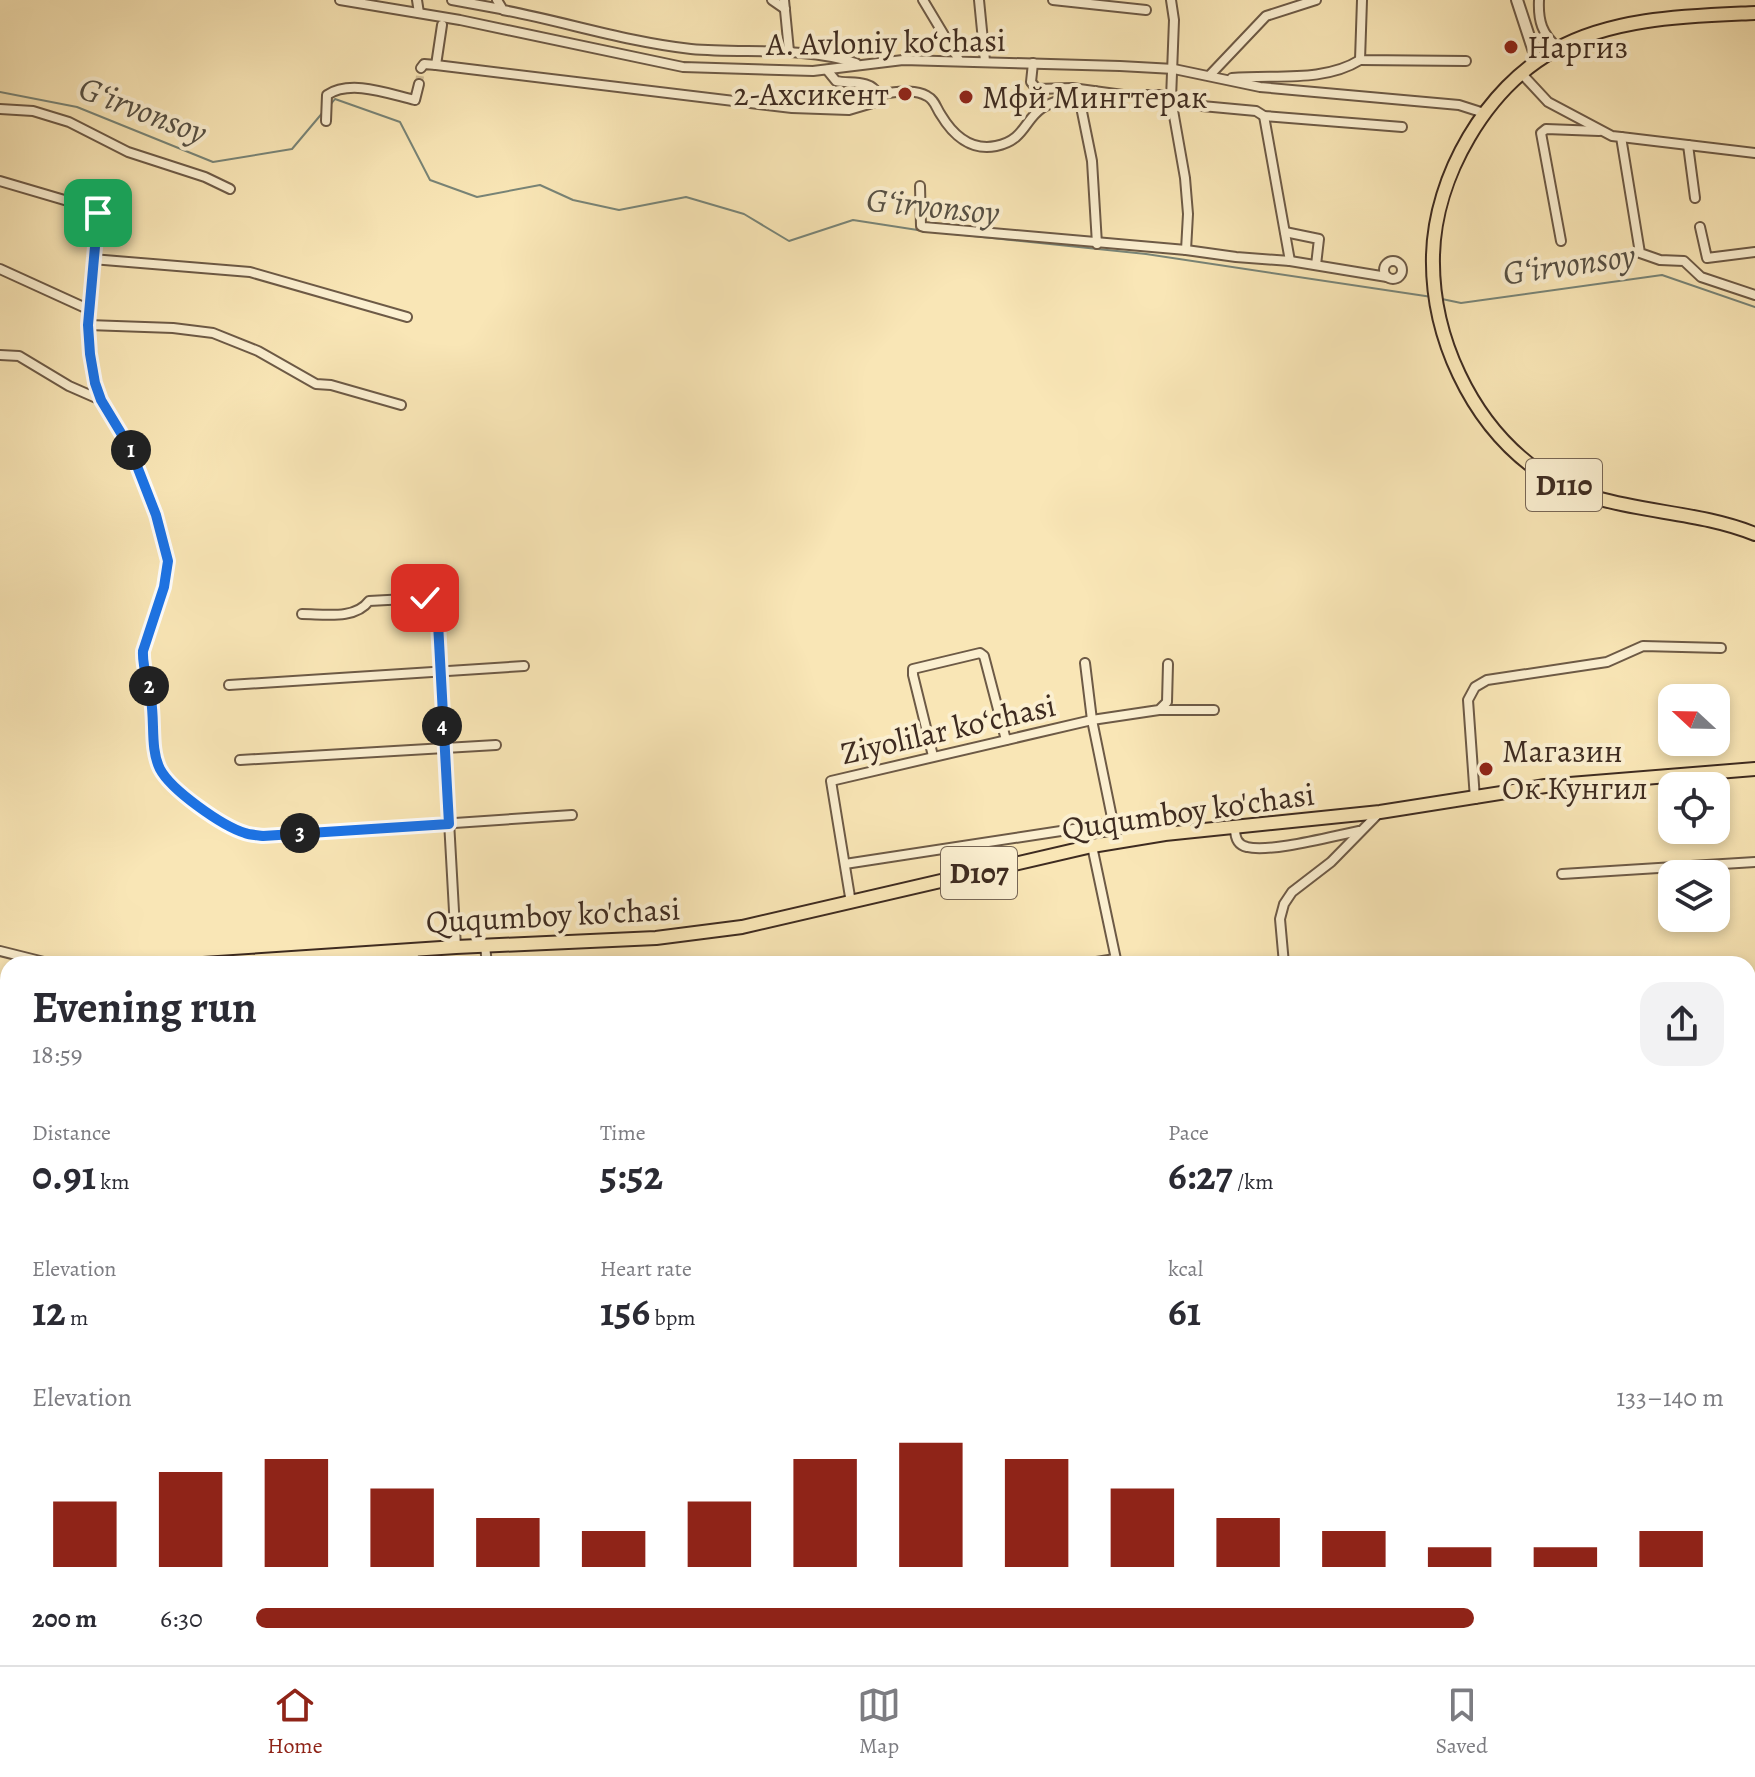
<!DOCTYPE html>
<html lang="en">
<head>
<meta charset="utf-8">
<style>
	:root { --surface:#fff; --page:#f2f2f3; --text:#2b2b33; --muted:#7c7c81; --line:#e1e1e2; --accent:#8f2418 }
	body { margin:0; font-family:Alegreya,serif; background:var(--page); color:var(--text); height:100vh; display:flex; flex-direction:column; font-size:30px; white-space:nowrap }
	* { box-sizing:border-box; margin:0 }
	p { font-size:26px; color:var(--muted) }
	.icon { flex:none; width:44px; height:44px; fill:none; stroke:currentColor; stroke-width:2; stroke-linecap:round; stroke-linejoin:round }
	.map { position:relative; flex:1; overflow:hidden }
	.drawer { position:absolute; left:0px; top:956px; width:1756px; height:710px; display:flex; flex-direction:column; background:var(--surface); border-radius:24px 24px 0 0; box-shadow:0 4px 12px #0003 }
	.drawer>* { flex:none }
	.needle { width:52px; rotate:292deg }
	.buttons { position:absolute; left:1658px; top:684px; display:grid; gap:16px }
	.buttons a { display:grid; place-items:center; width:72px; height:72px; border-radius:16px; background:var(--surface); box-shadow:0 4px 12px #0003; font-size:40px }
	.pin { position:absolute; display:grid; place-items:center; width:68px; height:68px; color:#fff; margin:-34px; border-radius:16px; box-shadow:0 4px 12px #0006 }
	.km { position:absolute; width:40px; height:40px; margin:-20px; border-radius:50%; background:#222; color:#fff; font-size:22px; line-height:40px; text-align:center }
	.round { display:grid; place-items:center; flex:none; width:84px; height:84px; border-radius:24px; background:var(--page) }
	.head { display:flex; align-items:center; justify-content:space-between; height:136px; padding:0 32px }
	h1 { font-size:44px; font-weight:700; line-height:60px }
	.stats { display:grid; grid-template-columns:repeat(3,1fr); gap:12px; height:136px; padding:8px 32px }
	.stats div { display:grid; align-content:center }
	.stats b { font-size:40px; font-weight:700 }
	.stats small { font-size:22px; font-weight:400 }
	.stats p { font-size:22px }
	.chart { height:224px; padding:16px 32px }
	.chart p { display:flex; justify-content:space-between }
	.chart svg { width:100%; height:144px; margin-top:8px; stroke:var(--accent); stroke-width:6 }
	ul { padding:0 32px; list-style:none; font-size:26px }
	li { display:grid; grid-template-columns:128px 96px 1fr; align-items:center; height:60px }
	li i { height:20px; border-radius:10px; background:var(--accent) }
	.dock { display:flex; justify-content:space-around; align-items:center; height:112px; border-top:2px solid var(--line); background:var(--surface); font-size:22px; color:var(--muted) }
	.dock a { display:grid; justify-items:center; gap:4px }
	.dock .selected { color:var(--accent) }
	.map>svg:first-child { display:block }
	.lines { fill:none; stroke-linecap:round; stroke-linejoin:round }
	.stream { stroke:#788477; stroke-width:2 }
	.minor-tunnel { stroke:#d4c198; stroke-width:8; stroke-dasharray:8 4; stroke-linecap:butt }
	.minor-casing { stroke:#6d5a46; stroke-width:12 }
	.tertiary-casing { stroke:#6d5a46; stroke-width:14 }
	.primary-casing { stroke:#3e2b20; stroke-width:16 }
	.minor { stroke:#fbefd0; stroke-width:8 }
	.tertiary { stroke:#fbefd0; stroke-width:10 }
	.primary { stroke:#f9e6b6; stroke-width:12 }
	.route-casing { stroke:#fff; stroke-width:16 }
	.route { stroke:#1a73e8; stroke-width:10 }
	.poi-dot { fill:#8f2418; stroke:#fbefd0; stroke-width:3 }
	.labels { text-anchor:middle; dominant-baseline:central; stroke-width:8; stroke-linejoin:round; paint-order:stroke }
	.shield { fill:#fbefd0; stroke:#765; stroke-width:2 }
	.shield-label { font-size:30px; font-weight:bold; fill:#3e2b20 }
	.street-label { font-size:32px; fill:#3e2b20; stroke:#fbefd0 }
	.poi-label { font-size:32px; fill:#3e2b20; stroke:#fbefd0; text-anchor:start }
	.water-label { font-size:34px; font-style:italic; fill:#565044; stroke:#fbefd0 }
</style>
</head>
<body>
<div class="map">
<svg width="1755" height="1665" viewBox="0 0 1755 1665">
	<rect width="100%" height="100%" fill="#f9e6b6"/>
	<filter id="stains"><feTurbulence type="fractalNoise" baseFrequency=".0025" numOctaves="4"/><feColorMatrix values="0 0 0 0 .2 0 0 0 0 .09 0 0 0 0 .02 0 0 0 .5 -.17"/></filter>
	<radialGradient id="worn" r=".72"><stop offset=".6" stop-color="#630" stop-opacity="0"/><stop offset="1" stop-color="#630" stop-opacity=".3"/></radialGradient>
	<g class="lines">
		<g class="stream">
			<polyline points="0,92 77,107 213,162 292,149 324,111"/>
			<polyline points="331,104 335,99 400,122 430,180 477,197 540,185 573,200 619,210 686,197 744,214 789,241 853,220 924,231"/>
			<polyline points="935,232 1146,254 1432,297"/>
			<polyline points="1442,299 1461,303 1662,275 1755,307"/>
		</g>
		<polyline class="minor-tunnel" points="419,84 421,68"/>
		<defs>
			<g id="minor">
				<polyline points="340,0 460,20 683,67 813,71 903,60 1120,66 1174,69 1260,87 1459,105 1484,113"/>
				<polyline points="417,0 419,13"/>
				<polyline points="452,0 501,9"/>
				<path d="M497,0L503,10C566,22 627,42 691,49C746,54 801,46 856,63"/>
				<polyline points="772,0 785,9"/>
				<polyline points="784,0 789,51"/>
				<polyline points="923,0 959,60"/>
				<polyline points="979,0 985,61"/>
				<polyline points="1053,0 1146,10"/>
				<polyline points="1171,0 1174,20 1171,99 1185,178 1188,214 1186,250"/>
				<polyline points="1362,0 1360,60 1466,61"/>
				<path d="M1539,0C1538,21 1542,34 1558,48"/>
				<polyline points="1033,63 1031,82 1037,89 1072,88 1123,95 1160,95 1202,106 1256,111 1264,116 1402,127"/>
				<polyline points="436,65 442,25"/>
				<path d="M421,68L424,64L436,65L792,108L849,110L876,102L878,94C870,79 850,84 836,81L827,70"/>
				<polyline points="1522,74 1548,102 1612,136 1621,137 1640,253 1660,260 1684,261 1701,277 1755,295"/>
				<polyline points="1210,75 1266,16 1316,0"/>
				<path d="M1232,78C1273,74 1323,83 1360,60"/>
				<path d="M878,94C893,93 913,88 927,96C935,100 936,108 941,115C953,135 971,151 996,146C1025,140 1024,120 1042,108C1057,98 1078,98 1095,91"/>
				<polyline points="1079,97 1092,161 1097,244"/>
				<polyline points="0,109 33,111 69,122 128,152 205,177 230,189"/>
				<polyline points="1264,116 1290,261"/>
				<path d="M326,121L327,95C351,79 389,94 415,100L419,84"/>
				<polyline points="1621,137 1755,153"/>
				<polyline points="1688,145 1695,198"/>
				<path d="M0,181L95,209L98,213L88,325L95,383L101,400L130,448L156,515L168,561L164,587L143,651C142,667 149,684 151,700C155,722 150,748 160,769C171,790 222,826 245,833C250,835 257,835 263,836L572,815"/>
				<polyline points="920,186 921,226 924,227 1186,250 1236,257 1290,261 1387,277"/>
				<polyline points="1700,227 1707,258 1755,252"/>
				<polyline points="1285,232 1319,239 1316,265"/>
				<polyline points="1561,241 1541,133 1546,129 1599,131"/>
				<polyline points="92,259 250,272 407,317"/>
				<circle cx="1393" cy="270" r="9"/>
				<polyline points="0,269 90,310"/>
				<polyline points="88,325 173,328 213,333 258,351 316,384 331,385 401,405"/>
				<polyline points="0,355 19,356 69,386 101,400"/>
				<path d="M302,614C324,614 355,620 369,601L425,598L437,605L456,947"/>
				<polyline points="1085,663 1092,720 1117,842"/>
				<polyline points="229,685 524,666"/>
				<polyline points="1160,710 1214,710"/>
				<polyline points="933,756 913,675 913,669 980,653 984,656 1006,740"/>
				<polyline points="240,760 496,745"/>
				<polyline points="1475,799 1468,700 1475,687 1487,680 1607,662 1643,646 1721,648"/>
				<path d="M1235,828C1235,837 1237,845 1247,847C1270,853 1333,836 1359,831"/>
				<polyline points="1092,846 1117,964"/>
				<polyline points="845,864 1113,823"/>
				<polyline points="1562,874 1755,862"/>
				<polyline points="851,903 831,781 1092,720 1159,710 1167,702 1168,664"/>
				<polyline points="485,946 487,964"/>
				<polyline points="413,950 415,964"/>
				<polyline points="0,951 52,964"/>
				<polyline points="1084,964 1115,959"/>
				<polyline points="1284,964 1280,919 1284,904 1292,892 1331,862 1380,812"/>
				<polyline points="1748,1192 1755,1191"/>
				<polyline points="0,1268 8,1267"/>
				<polyline points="1748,1331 1755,1330"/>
				<polyline points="0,1400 8,1399"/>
				<polyline points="1748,1440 1755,1439"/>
				<polyline points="1748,1526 1755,1525"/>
				<polyline points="0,1546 8,1593"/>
				<polyline points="0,1609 8,1607"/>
				<polyline points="1748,1619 1755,1618"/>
				<polyline points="0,1641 3,1665"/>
				<polyline points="63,1658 65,1665"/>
				<polyline points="465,1658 466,1665"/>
				<polyline points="807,1658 808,1665"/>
				<polyline points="1109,1658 1110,1665"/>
				<polyline points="1185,1658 1186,1665"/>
				<polyline points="1260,1658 1261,1665"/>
				<polyline points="1343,1658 1344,1665"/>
				<polyline points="1496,1658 1497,1665"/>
				<polyline points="1587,1658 1588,1665"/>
				<polyline points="1676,1658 1677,1665"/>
				<polyline points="216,1665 220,1658"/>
				<polyline points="961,1665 1004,1658"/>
				<polyline points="1390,1665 1445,1658"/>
			</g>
			<g id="tertiary">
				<polyline points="1517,0 1537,61"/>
				<polyline points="551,1658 552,1665"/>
			</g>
			<g id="primary">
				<path d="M1755,13C1689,16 1614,17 1555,50C1486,88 1435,176 1433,255C1431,335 1470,422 1537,470C1601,516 1684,505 1755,534"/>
				<polyline points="203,964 456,947 656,938 742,927 1092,846 1165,834 1380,812 1545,786 1755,769"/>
				<polyline points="0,1043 8,1039"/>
			</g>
		</defs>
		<use href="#minor" class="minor-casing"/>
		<use href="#tertiary" class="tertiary-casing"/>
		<use href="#primary" class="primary-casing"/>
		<use href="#minor" class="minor"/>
		<use href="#tertiary" class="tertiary"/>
		<use href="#primary" class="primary"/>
	</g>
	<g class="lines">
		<defs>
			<path id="route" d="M98,213L88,325L90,354L95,383L101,400L130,448L156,515L168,561L164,587L143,651C142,667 149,684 151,700C155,722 150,749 160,769C171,790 222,826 245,833C250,835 257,835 263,836L449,824L437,605L425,598"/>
		</defs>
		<use href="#route" class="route-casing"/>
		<use href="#route" class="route"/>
	</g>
	<g class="poi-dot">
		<circle cx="1511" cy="47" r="8"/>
		<circle cx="905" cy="94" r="8"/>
		<circle cx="966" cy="97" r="8"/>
		<circle cx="1486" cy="769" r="8"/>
	</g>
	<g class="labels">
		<g class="shield">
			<rect x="1526" y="459" width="76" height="52" rx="6"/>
			<rect x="941" y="847" width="76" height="52" rx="6"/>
		</g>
		<g class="shield-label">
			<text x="1564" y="485">D110</text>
			<text x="979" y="873">D107</text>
		</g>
		<g class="street-label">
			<text transform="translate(886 42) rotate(-1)">A. Avloniy ko‘chasi</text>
			<text transform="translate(948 729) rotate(-13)">Ziyolilar koʻchasi</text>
			<text transform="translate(1188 811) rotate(-8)">Ququmboy ko'chasi</text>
			<text transform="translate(553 915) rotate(-3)">Ququmboy ko'chasi</text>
		</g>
		<g class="poi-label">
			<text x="1527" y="47">Наргиз</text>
			<text x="889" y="94" text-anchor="end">2-Ахсикент</text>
			<text x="982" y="97">Мфй Мингтерак</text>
			<text x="1502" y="751">Магазин<tspan x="1502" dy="37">Ок Кунгил</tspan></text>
		</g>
		<g class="water-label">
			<text transform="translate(143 110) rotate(21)">G‘irvonsoy</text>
			<text transform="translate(933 206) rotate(6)">G‘irvonsoy</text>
			<text transform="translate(1569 264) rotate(-8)">G‘irvonsoy</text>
		</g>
	</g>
	<rect width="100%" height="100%" filter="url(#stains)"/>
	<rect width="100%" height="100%" fill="url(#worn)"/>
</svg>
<div class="buttons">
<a><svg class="needle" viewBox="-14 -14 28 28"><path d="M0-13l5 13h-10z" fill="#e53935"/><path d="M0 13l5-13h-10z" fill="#7c7c81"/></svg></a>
<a><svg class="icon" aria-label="locate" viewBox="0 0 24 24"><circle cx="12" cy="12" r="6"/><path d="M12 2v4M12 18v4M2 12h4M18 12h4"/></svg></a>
<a><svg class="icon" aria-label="layers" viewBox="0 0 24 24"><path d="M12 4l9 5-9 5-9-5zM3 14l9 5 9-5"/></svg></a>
</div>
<div class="pin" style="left:98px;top:213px;background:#1e9e55"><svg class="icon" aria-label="arrive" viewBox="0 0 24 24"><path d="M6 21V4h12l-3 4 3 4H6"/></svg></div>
<div class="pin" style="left:425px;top:598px;background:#d93025"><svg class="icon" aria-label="check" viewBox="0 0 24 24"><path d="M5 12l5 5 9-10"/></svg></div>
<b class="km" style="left:131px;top:450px">1</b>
<b class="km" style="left:149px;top:686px">2</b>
<b class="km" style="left:300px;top:833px">3</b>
<b class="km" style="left:442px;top:726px">4</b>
<section class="drawer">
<div class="head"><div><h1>Evening run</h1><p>18:59</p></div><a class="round"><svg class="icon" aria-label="share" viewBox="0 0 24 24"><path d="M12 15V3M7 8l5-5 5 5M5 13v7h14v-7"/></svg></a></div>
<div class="stats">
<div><p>Distance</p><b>0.91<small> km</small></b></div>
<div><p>Time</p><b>5:52</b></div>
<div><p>Pace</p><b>6:27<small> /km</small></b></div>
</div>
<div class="stats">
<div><p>Elevation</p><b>12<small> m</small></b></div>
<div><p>Heart rate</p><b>156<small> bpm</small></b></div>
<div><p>kcal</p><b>61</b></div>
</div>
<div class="chart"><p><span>Elevation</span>133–140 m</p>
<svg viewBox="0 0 160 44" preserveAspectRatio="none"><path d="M5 44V24M15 44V15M25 44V11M35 44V20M45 44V29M55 44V33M65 44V24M75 44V11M85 44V6M95 44V11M105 44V20M115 44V29M125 44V33M135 44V38M145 44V38M155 44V33"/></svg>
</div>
<ul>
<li><b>200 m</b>6:30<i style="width:83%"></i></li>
</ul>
</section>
</div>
<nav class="dock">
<a class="selected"><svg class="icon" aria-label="home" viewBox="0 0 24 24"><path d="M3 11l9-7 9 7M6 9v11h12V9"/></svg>Home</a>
<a><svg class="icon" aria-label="map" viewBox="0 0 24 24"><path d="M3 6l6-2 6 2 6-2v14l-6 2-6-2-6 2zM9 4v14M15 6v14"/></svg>Map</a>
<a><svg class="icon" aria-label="saved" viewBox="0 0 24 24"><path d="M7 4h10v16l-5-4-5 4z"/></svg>Saved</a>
</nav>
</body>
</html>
